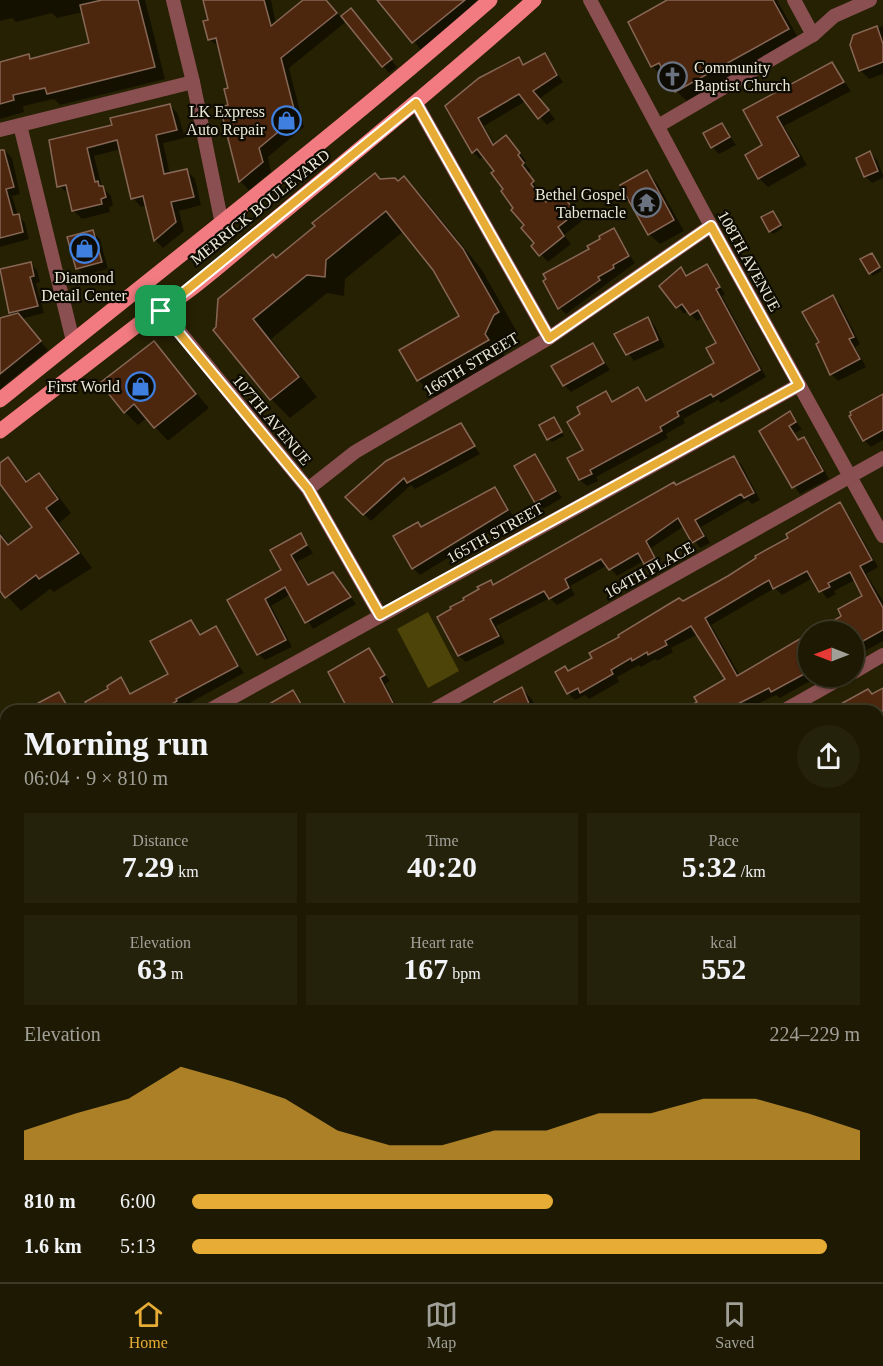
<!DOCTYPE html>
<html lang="en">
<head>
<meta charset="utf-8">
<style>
	:root { --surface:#1d1902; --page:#25220c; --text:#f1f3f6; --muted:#a0a099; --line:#3b3824; --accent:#e7ac36 }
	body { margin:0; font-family:Georgia,serif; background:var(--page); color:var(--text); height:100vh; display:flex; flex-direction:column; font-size:22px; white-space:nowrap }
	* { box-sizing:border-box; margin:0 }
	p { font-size:20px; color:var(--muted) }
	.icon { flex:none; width:33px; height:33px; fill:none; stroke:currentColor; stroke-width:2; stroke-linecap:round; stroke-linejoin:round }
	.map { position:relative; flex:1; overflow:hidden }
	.sheet { position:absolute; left:0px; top:705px; width:884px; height:578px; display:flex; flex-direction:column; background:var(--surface); border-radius:18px 18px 0 0; box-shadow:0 2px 4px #0004,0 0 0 2px var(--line) }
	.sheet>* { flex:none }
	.needle { width:39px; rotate:270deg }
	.tools { position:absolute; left:798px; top:621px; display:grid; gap:12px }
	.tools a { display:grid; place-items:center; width:66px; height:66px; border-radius:50%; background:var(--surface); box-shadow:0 2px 4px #0004,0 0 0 2px var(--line); font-size:30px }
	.pin { position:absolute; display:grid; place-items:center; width:51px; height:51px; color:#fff; margin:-26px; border-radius:12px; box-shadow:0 3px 9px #0006 }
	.round { display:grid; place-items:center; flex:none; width:63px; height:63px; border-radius:32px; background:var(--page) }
	.head { display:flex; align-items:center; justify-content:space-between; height:102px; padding:0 24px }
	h1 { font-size:33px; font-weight:700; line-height:45px }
	.metrics { display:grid; grid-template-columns:repeat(3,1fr); gap:9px; height:102px; padding:6px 24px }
	.metrics div { display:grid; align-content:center; border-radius:0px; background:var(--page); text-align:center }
	.metrics b { font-size:30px; font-weight:700 }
	.metrics small { font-size:16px; font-weight:400 }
	.metrics p { font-size:16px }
	.chart { height:168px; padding:12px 24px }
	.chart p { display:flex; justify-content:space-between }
	.chart svg { width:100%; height:108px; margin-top:6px; fill:var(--accent); opacity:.7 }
	ul { padding:0 24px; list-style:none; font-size:20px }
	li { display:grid; grid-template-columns:96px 72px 1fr; align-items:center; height:45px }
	li i { height:15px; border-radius:8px; background:var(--accent) }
	.dock { display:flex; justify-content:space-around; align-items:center; height:84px; border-top:2px solid var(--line); background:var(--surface); font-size:16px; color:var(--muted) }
	.dock a { display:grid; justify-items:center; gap:3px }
	.dock .active { color:var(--accent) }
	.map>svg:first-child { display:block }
	.green { fill:#4d4409 }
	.shadow { fill:#0007 }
	.building { fill:#4d260e; stroke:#866756; stroke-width:1.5 }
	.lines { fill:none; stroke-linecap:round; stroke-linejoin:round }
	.minor { stroke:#894f51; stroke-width:14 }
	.secondary { stroke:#c4686c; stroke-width:15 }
	.primary { stroke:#f27a81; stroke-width:15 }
	.route-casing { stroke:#fff; stroke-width:12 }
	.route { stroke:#e7ac36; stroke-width:8 }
	.labels { text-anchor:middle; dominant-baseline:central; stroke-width:4.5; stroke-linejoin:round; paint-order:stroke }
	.poi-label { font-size:16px; fill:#ebe9d7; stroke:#0d0b02; text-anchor:end }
	.street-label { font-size:16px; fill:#ebe9d7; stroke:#0d0b02 }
</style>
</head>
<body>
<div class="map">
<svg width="883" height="1282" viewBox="0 0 883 1282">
	<rect width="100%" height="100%" fill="#272103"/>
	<g class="green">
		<polygon points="428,612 459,671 428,688 397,629"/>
		<polygon points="0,1022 6,1026 6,1102 0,1106"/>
	</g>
	<g class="shadow">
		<polygon points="0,0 145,0 165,79 60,105 54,99 23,106 24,112 0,119 0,63 28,56 33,60 91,44 83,12 57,18 52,13 16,22 12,18 0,21"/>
		<polygon points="205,0 271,0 276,24 306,0 326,0 341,18 351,10 397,67 389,73 347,21 289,68 304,127 268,157 271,172 249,190 240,181 222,108 230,106 230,89 220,48 209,39 209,21"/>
		<polygon points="379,0 478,0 472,5 475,8 422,51"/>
		<polygon points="669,0 777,0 801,43 690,104 676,91 669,77 665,79 652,66"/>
		<polygon points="883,26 883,74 869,79 860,70 855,36"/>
		<polygon points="544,55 563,82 539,99 555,119 547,125 526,101 484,126 495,145 513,144 526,161 524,163 531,171 528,173 546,203 560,193 582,221 564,235 571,244 548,262 533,246 536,244 496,171 484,156 480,159 473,152 447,106 518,59 525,66"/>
		<polygon points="832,64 851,91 784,126 807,165 768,187 759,178 747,155 764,145 745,111"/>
		<polygon points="170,105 178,114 185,138 163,143 170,174 186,170 195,179 201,205 179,211 184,231 163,248 155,240 147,205 141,207 133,198 121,149 94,156 102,187 111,196 113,206 109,207 110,212 82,219 73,210 69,194 59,186 51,142 114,126"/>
		<polygon points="722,125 736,145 719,154 712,147"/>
		<polygon points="5,151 12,158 20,194 12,196 18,215 25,223 29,239 0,247 0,152"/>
		<polygon points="870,153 877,160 883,175 883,178 872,183 865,176"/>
		<polygon points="647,172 657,183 684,231 660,244 649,234"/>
		<polygon points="404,178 423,197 482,270 517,332 513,334 504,354 507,360 437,399 418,380 461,316 434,269 404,231 345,279 344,296 327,293 271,339 317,397 290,418 271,399 215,330 276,259 380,180 398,183"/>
		<polygon points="773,213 783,228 773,234 770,231"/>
		<polygon points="613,230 635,263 566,314 560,308 591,249"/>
		<polygon points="93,232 100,239 108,269 84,275 77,268"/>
		<polygon points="872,254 882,271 873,276 870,273"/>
		<polygon points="30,263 37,270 40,282 36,283 44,313 21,319 48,350 0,389 0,319 14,316 11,313 1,270"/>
		<polygon points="706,266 725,294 722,296 766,377 721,403 718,400 683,419 685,423 666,434 668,438 596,477 598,481 587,486 580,480 585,451 582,415 606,393 614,402 638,389 648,401 716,363 718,344 704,317 697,321 688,311 684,314 661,286 681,269 688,276"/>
		<polygon points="833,297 840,304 860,344 855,347 866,367 838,381 831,374 821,343"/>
		<polygon points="648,319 655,326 665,347 634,361 616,335"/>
		<polygon points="154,343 209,408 168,441 147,418 138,425 125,412"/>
		<polygon points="592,344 610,370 571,392 564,385"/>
		<polygon points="883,395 883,440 871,447 864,440"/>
		<polygon points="789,413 802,429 795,433 800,441 804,439 811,446 829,479 800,494 773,457 761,432"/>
		<polygon points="554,419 564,436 552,442 549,439"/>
		<polygon points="460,425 480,454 415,489 411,485 371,521 347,497"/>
		<polygon points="535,456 562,498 543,509 536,502"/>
		<polygon points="734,458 741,464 760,500 752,504 748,500 701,527 710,543 700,548 684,526 651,548 660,565 652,569 644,561 617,576 608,565 570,586 575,595 557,605 550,598 496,626 505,643 466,662 459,656 439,618 491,582 495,586"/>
		<polygon points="8,459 29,482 39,475 53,489 71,513 59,523 92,568 54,592 50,589 21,611 0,588 0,532 10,545 34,527 0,481 0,465"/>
		<polygon points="495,488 514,517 420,575 413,568 422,528"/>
		<polygon points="840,504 847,512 878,567 866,574 883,601 883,641 854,657 854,632 839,620 864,596 855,580 834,591 836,594 827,599 813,578 782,595 775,588 711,625 740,676 808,637 808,676 819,676 780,698 776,695 743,711 685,711 699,703 727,679 698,634 671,648 673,652 657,661 655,659 641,667 639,665 617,677 619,682 589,699 585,695 575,700 568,693 569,672 729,577"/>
		<polygon points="300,535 313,553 297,562 310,586 339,581 356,604 313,629 291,594 271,606 292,647 265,660 258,654 229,600 284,571"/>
		<polygon points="191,621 202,636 216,628 244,673 175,711 71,711 110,689 120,679 132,695 170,674"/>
		<polygon points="369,650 390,681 385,684 399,711 356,711"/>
		<polygon points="522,689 532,699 537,711 500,711"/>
		<polygon points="883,690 883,727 878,730 878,711 832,711"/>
		<polygon points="293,692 306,711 258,711"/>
		<polygon points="58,693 71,711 27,711"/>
		<polygon points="0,730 6,736 6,803 0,806"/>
		<polygon points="878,753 883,764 878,769"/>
		<polygon points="883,781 883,835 878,838 878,784"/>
		<polygon points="4,849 6,851 6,884 0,872 0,852"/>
		<polygon points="883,897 883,930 878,923 878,900"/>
		<polygon points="6,898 6,970 0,964 0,901"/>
		<polygon points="883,1005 883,1037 878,1027 878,1008"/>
		<polygon points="878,1043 883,1052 883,1075 878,1078"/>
		<polygon points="883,1131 883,1184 878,1187 878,1134"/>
		<polygon points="277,1276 376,1276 366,1282 280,1282"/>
		<polygon points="428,1276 503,1276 493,1282 431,1282"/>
		<polygon points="645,1276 672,1276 675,1282 642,1282 647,1279"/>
		<polygon points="716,1276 750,1276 740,1282 721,1282"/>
		<polygon points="811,1276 839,1276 840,1279 866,1276 871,1282 813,1282"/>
	</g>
	<g class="building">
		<polygon points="102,0 138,0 155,67 47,94 45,88 13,95 14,100 0,104 0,62 29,54 30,59 89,43 80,5"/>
		<polygon points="203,0 264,0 271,26 303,0 326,0 337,13 281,58 296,117 259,148 263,162 239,182 220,107 228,105 224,89 228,88 216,38 208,40 203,21 208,20"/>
		<polygon points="377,0 465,0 412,43"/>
		<polygon points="667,0 773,0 789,29 675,92 659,63 651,67 628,22"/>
		<polygon points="351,8 392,59 382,67 341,16"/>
		<polygon points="877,26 883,44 883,62 859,71 850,45 853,35"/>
		<polygon points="545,53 557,75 533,91 549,110 538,119 519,94 478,118 493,145 506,135 520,153 518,155 524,163 522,165 534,181 531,184 546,202 560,191 576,213 558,227 564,236 539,256 531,246 534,243 521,228 524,225 511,210 513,208 501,191 503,189 491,173 494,171 477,149 472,153 445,106 479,78 519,57 523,65"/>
		<polygon points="832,62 844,82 777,117 799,156 758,179 745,155 762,145 743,110"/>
		<polygon points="170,104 177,130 156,135 164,174 187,169 194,197 171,202 176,222 154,241 143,196 131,199 117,140 87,148 95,182 98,181 99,186 103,186 106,197 101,199 102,204 72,211 66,185 57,187 49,140 112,125 110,118"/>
		<polygon points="722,123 730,137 711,148 703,133"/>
		<polygon points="0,150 4,150 14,187 6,189 13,215 19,214 23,232 0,238"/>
		<polygon points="870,151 878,171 864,177 856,158"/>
		<polygon points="647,170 674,220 648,235 620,185"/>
		<polygon points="375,173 380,179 395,178 398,181 404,176 463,249 499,312 494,315 485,334 489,340 417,381 399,350 459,316 433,270 386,211 326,260 325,277 307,275 253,319 299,377 270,400 213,330 216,327 218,299 273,254 276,258 315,226 312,223"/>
		<polygon points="773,211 781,225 769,232 761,217"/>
		<polygon points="614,228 629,256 613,265 614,268 598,277 600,280 558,309 543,281 546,279 543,274 589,249 587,246 600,239 599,236"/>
		<polygon points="93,230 102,262 76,269 67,237"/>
		<polygon points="872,253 880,267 869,274 860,259"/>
		<polygon points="31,262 34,276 30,277 38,306 9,313 0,269"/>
		<polygon points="707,264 720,287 716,289 760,370 713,397 711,394 677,412 679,416 660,427 662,431 590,470 592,474 579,480 567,458 583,450 567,422 580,414 577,407 606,391 612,402 638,387 646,401 714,363 706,348 716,343 698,310 690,315 682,304 676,308 659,286 681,267 686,276"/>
		<polygon points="833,295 854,337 849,339 860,359 830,375 816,344 819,342 802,312"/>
		<polygon points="18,313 41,341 0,374 0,318"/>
		<polygon points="648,317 658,340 626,355 614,334"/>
		<polygon points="154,341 196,394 154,428 134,404 124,413 100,383"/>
		<polygon points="593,343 604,363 563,386 551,366"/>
		<polygon points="883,394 883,430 863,441 849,416 851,415 850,412"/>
		<polygon points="790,411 796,422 789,426 798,440 804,437 823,471 792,488 759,431"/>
		<polygon points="554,417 562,432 547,440 539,425"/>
		<polygon points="461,423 475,446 407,483 404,478 363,515 345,497 386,461"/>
		<polygon points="535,454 556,491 535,503 514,466"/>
		<polygon points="734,456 754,493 744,498 741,494 695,520 704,536 692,543 678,518 646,541 655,558 644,564 638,553 609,570 601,559 565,579 569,588 549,599 544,591 490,619 499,636 458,656 437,617 451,609 450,607 464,600 463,598 479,589 477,587 491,580 493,585 674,482 676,485"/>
		<polygon points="8,457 26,482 39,473 58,499 46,508 79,553 39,579 36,575 5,598 0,591 0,535 8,545 32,527 0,484 0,463"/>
		<polygon points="495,487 508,510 412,569 393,536 418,522 421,527"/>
		<polygon points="840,502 872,560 860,566 883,608 883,630 854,646 854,632 814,632 838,618 841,616 838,609 862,596 850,572 828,583 830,587 819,592 807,571 773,589 769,580 705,618 737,676 808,634 808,672 771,692 769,688 724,711 681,711 697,702 694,697 725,679 691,626 665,641 667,645 648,655 647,652 632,661 631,658 611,670 613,674 580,693 578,688 567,694 555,672 565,666 568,671 592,658 589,653 619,637 618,635 669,604 679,598 683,601 728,576 756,558 755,556 788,538 786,534"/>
		<polygon points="301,533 307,545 291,555 308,585 333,572 351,597 305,623 285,587 265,599 286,640 257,655 227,600 281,570 270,550"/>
		<polygon points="191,620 200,635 216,626 238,666 176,699 177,701 160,711 91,711 85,702 108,689 107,686 121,677 130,694 168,674 150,641"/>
		<polygon points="369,648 385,675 380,678 395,707 389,711 349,711 328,672"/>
		<polygon points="522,687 532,711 498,711 494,702"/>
		<polygon points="883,688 883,711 828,711 868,689 872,694"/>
		<polygon points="293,690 305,711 257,711"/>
		<polygon points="59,692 66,704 50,711 23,711"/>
	</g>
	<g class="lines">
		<g class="minor">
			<polyline points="173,0 193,82 222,224"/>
			<polyline points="590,0 711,226 883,536"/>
			<polyline points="794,0 813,35"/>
			<polyline points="416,103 549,338"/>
			<polyline points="20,125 73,341"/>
			<polyline points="658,126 813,35 834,16 870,0"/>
			<polyline points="0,130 193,82"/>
			<polyline points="143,287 308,489 380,615"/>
			<polyline points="308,489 355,452 549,338 711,226"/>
			<polyline points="854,672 883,655"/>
			<polyline points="208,711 799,385"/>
			<polyline points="431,711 883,458"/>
			<polyline points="783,711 845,676"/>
			<polyline points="0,827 6,823"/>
			<polyline points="0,1003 6,1007"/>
			<polyline points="878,1095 883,1092"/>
			<polyline points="250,1276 253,1282"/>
			<polyline points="777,1276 780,1282"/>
			<polyline points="539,1282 549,1276"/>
		</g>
		<g class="secondary">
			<polyline points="878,865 883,862"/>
			<polyline points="123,1282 133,1276"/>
		</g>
		<g class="primary">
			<path d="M0,400C164,267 331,139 490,0"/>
			<path d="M0,431L140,323C192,294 238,249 284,212C368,142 453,73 534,0"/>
		</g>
	</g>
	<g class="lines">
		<defs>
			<polygon id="route" points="416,103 549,338 711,226 799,385 380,615 308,489 161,311"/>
		</defs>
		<use href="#route" class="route-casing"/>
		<use href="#route" class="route"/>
	</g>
	<defs>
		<symbol id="church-ring" viewBox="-11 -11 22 22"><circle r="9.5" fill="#0d0b02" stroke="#6b7280" stroke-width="1.5"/><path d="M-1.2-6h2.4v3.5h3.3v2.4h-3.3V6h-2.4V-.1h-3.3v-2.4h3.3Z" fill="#6b7280"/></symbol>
		<symbol id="shop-ring" viewBox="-11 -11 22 22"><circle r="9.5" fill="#0d0b02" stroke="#3f7fe0" stroke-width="1.5"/><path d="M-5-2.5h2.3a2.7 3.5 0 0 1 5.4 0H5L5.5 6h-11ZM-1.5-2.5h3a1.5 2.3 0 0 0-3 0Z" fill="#3f7fe0"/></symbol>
		<symbol id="temple-ring" viewBox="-11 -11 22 22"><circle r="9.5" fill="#0d0b02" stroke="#6b7280" stroke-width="1.5"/><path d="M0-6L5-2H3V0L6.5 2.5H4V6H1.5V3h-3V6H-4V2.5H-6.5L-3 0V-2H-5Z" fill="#6b7280"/></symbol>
	</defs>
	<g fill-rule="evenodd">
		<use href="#church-ring" x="656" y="60" width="33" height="33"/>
		<use href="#shop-ring" x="270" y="104" width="33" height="33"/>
		<use href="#temple-ring" x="630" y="186" width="33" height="33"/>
		<use href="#shop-ring" x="68" y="232" width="33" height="33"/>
		<use href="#shop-ring" x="124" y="370" width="33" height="33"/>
	</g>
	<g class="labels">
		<g class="poi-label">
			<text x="694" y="67" text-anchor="start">Community<tspan x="694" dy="18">Baptist Church</tspan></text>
			<text x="265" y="111">LK Express<tspan x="265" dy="18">Auto Repair</tspan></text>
			<text x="626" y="194">Bethel Gospel<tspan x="626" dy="18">Tabernacle</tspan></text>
			<text x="84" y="277" text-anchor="middle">Diamond<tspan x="84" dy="18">Detail Center</tspan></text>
			<text x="120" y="386">First World</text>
		</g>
		<g class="street-label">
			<text transform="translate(260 207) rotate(-39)">MERRICK BOULEVARD</text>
			<text transform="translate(749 261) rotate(61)">108TH AVENUE</text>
			<text transform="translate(471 364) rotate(-31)">166TH STREET</text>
			<text transform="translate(272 420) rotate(50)">107TH AVENUE</text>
			<text transform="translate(495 533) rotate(-29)">165TH STREET</text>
			<text transform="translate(649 570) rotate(-29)">164TH PLACE</text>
		</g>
	</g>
</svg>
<div class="tools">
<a><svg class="needle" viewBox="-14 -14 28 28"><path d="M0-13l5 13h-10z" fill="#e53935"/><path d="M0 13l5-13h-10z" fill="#a0a099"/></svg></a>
</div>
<div class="pin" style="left:161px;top:311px;background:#1e9e55"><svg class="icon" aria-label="arrive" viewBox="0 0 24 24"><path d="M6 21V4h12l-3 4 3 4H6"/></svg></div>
<section class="sheet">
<div class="head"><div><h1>Morning run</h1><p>06:04 · 9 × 810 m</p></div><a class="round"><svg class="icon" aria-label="share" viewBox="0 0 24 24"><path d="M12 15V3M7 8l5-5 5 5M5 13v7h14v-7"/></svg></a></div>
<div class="metrics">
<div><p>Distance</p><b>7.29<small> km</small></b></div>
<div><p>Time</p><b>40:20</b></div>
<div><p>Pace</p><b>5:32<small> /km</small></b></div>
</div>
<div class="metrics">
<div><p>Elevation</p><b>63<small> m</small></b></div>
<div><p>Heart rate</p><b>167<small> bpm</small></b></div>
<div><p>kcal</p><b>552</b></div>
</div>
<div class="chart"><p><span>Elevation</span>224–229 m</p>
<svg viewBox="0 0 160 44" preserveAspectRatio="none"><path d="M0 44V32L10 25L20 19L30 6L40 12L50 19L60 32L70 38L80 38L90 32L100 32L110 25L120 25L130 19L140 19L150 25L160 32V44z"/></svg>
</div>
<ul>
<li><b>810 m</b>6:00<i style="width:54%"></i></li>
<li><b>1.6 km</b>5:13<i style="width:95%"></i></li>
</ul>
</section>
</div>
<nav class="dock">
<a class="active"><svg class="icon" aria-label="home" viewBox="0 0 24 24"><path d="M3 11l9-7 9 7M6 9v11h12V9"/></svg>Home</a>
<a><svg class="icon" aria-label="map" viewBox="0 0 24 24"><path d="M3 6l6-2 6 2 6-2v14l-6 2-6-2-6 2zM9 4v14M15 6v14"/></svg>Map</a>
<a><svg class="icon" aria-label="saved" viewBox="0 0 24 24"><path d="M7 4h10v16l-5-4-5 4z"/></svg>Saved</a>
</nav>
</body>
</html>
